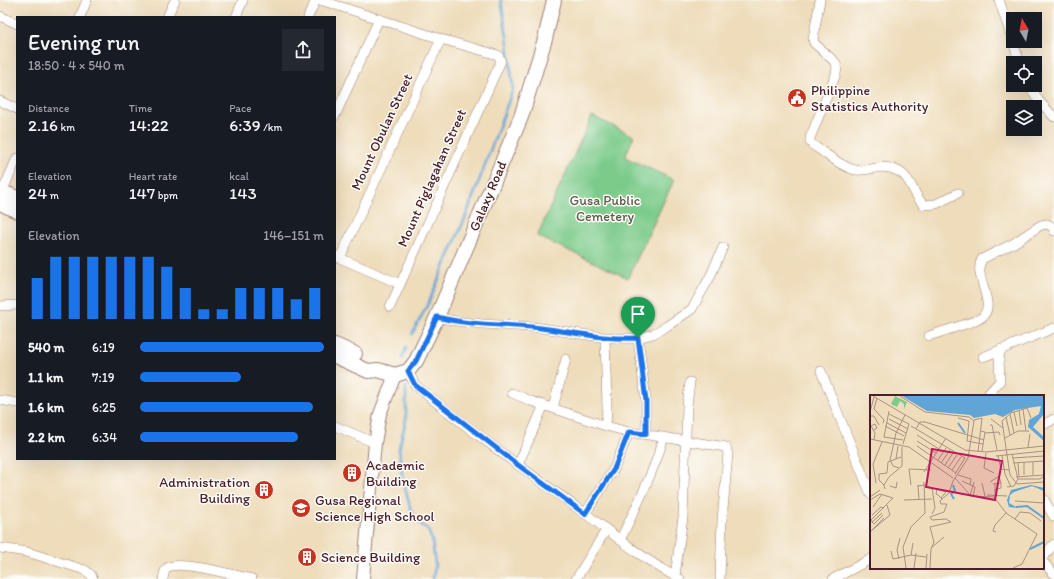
<!DOCTYPE html>
<html lang="en">
<head>
<meta charset="utf-8">
<style>
	:root { --surface:#171b24; --page:#242831; --text:#f1f3f6; --muted:#9ea1a6; --accent:#1a73e8 }
	body { margin:0; font-family:Itim,sans-serif; background:var(--page); color:var(--text); height:100vh; display:flex; flex-direction:column; font-size:15px; white-space:nowrap }
	* { box-sizing:border-box; margin:0 }
	p { font-size:13px; color:var(--muted) }
	.icon { flex:none; width:22px; height:22px; fill:none; stroke:currentColor; stroke-width:2; stroke-linecap:round; stroke-linejoin:round }
	.map { position:relative; flex:1; overflow:hidden }
	.details { position:absolute; left:16px; top:16px; width:320px; height:444px; display:flex; flex-direction:column; background:var(--surface); border-radius:0px; box-shadow:0 4px 16px #0002 }
	.details>* { flex:none }
	.needle { width:26px; rotate:350deg }
	.controls { position:absolute; left:1006px; top:12px; display:grid; gap:8px }
	.controls a { display:grid; place-items:center; width:36px; height:36px; border-radius:0px; background:var(--surface); box-shadow:0 4px 16px #0002; font-size:20px }
	.pin { position:absolute; display:grid; place-items:center; width:34px; height:34px; color:#fff; margin:-41px -17px; border-radius:50% 50% 50% 0; rotate:-45deg; box-shadow:0 0 4px #0007 }
	.pin .icon { rotate:45deg }
	.round { display:grid; place-items:center; flex:none; width:42px; height:42px; border-radius:0px; background:var(--page) }
	.headline { display:flex; align-items:center; justify-content:space-between; height:68px; padding:0 12px }
	h1 { font-size:22px; font-weight:600; line-height:30px }
	.metrics { display:grid; grid-template-columns:repeat(3,1fr); gap:6px; height:68px; padding:4px 12px }
	.metrics div { display:grid; align-content:center }
	.metrics b { font-size:17px; font-weight:600 }
	.metrics small { font-size:11px; font-weight:400 }
	.metrics p { font-size:11px }
	.chart { height:112px; padding:8px 12px }
	.chart p { display:flex; justify-content:space-between }
	.chart svg { width:100%; height:72px; margin-top:4px; stroke:var(--accent); stroke-width:6 }
	ul { padding:0 12px; list-style:none; font-size:13px }
	li { display:grid; grid-template-columns:64px 48px 1fr; align-items:center; height:30px }
	li i { height:10px; border-radius:5px; background:var(--accent) }
	.map>svg:first-child { display:block }
	.green { fill:#7ccb8b; stroke:#63755b }
	.lines { fill:none; stroke-linecap:round; stroke-linejoin:round }
	.stream { stroke:#61a5d6; stroke-width:2.5 }
	.street-casing { stroke:#9c7e72; stroke-width:10 }
	.secondary-casing { stroke:#9c7e72; stroke-width:14 }
	.primary-casing { stroke:#9c7e72; stroke-width:16 }
	.street { stroke:#fff; stroke-width:9 }
	.secondary { stroke:#fff; stroke-width:12 }
	.primary { stroke:#fff; stroke-width:14 }
	.route-casing { stroke:#fff; stroke-width:8 }
	.route { stroke:#1a73e8; stroke-width:5 }
	.labels { text-anchor:middle; dominant-baseline:central; stroke-width:3; stroke-linejoin:round; paint-order:stroke }
	.poi-label { font-size:14px; fill:#4a1f2b; stroke:#fdfcf7; text-anchor:start }
	.street-label { font-size:14px; fill:#4a1f2b; stroke:#fdfcf7 }
	.park-label { font-size:14px; fill:#5c5b4d; stroke:#fdfcf7 }
	.inset-river { fill:none; stroke:#61a5d6; stroke-width:2 }
	.inset-road { fill:none; stroke:#ac9081; stroke-width:1 }
	.view { fill:#c2185b; fill-opacity:0.15; stroke:#c2185b; stroke-width:2 }
	.inset-edge { fill:none; stroke:#4a1f2b; stroke-width:2 }
</style>
</head>
<body>
<div class="map">
<svg width="1054" height="579" viewBox="0 0 1054 579">
	<rect width="100%" height="100%" fill="#fdfcf7"/>
	<filter id="ink" filterUnits="userSpaceOnUse"><feTurbulence type="fractalNoise" baseFrequency=".025" numOctaves="2"/><feDisplacementMap in="SourceGraphic" scale="8" xChannelSelector="R" yChannelSelector="G"/><feConvolveMatrix kernelMatrix="1 2 1 2 8 2 1 2 1" color-interpolation-filters="sRGB"/></filter>
	<filter id="wash" filterUnits="userSpaceOnUse"><feTurbulence type="fractalNoise" baseFrequency=".012" numOctaves="4" result="noise"/><feDisplacementMap in="SourceGraphic" scale="16" xChannelSelector="R" yChannelSelector="G"/><feGaussianBlur stdDeviation="0.9" result="paint"/><feColorMatrix in="noise" values="0 0 0 0 0 0 0 0 0 0 0 0 0 0 0 0 0 1.4 0 .05"/><feComposite in="paint" operator="in"/></filter>
	<g filter="url(#wash)">
		<rect width="100%" height="100%" fill="#eedcba"/>
		<polygon class="green" points="592,116 634,136 625,157 674,180 628,278 537,236"/>
		<g class="lines">
			<g class="stream">
				<polyline points="412,334 428,304 466,216 513,89 508,43 501,0"/>
				<polyline points="402,359 406,348"/>
				<polyline points="406,387 406,420 399,448 402,476 410,507 417,521 428,530 432,540 435,564 433,579"/>
			</g>
		</g>
	</g>
	<g filter="url(#ink)">
		<g class="lines">
			<defs>
				<g id="street">
					<polyline points="320,0 441,39 498,55 501,61 390,307"/>
					<path d="M820,0L813,39L814,43L835,62L837,67L836,74L810,138V142L813,145C823,152 845,169 856,170C872,172 880,162 898,171C912,178 913,196 924,205L936,204L958,193"/>
					<polyline points="999,0 1020,63"/>
					<polyline points="0,16 17,24"/>
					<polyline points="80,17 87,0"/>
					<polyline points="167,17 175,0"/>
					<polyline points="236,17 243,0"/>
					<polyline points="308,17 316,0"/>
					<polyline points="1029,85 1039,101 1054,117"/>
					<polyline points="0,101 17,109"/>
					<polyline points="335,116 379,19"/>
					<polyline points="0,197 17,158"/>
					<polyline points="335,256 400,284"/>
					<polyline points="340,258 441,39"/>
					<polyline points="0,306 17,305"/>
					<path d="M437,317C471,326 506,324 541,328C573,332 605,340 638,338L646,401V434"/>
					<path d="M929,336L975,321C1004,310 971,278 982,259L1014,243L1041,225L1047,224L1053,227L1054,231"/>
					<polyline points="605,338 607,407 606,426"/>
					<polyline points="638,338 653,334 667,326 692,309 710,277 723,247"/>
					<polyline points="983,357 1054,328"/>
					<path d="M408,371L415,385C469,430 526,471 583,512C615,535 645,561 680,579"/>
					<polyline points="821,371 871,495"/>
					<polyline points="512,393 531,401 606,426 629,432 726,447 728,454 722,520 720,579"/>
					<polyline points="989,396 989,393 1000,381 999,357 1001,349"/>
					<polyline points="0,400 17,403"/>
					<polyline points="553,408 566,359"/>
					<polyline points="1043,425 1054,419"/>
					<polyline points="335,426 375,443"/>
					<polyline points="518,465 544,405"/>
					<polyline points="1043,498 1054,517"/>
					<polyline points="585,514 614,469 629,432"/>
					<path d="M620,540C637,506 653,473 664,437"/>
					<polyline points="0,548 27,552 85,570 91,575 93,579"/>
					<polyline points="1043,557 1054,544"/>
					<polyline points="1043,562 1054,574"/>
					<polyline points="675,576 683,517 687,406 690,382"/>
					<path d="M163,579C164,575 164,570 167,568C177,559 238,576 252,579"/>
					<polyline points="576,579 606,530"/>
					<polyline points="833,579 871,559"/>
				</g>
				<polyline id="secondary" points="363,579 375,443 380,414 395,375"/>
				<g id="primary">
					<polyline points="0,191 17,198"/>
					<polyline points="0,203 17,211"/>
					<polyline points="335,345 355,354"/>
					<polyline points="335,356 368,371 378,370 395,375 408,371 416,361 437,317 521,117 545,39 554,0"/>
				</g>
			</defs>
			<use href="#street" class="street-casing"/>
			<use href="#secondary" class="secondary-casing"/>
			<use href="#primary" class="primary-casing"/>
			<use href="#street" class="street"/>
			<use href="#secondary" class="secondary"/>
			<use href="#primary" class="primary"/>
		</g>
	</g>
	<g class="lines" filter="url(#ink)">
		<defs>
			<path id="route" d="M437,317C471,326 506,324 541,328C573,332 605,340 638,338L646,401V434L629,432L614,469L585,514L518,465L415,385L408,371L416,361Z"/>
		</defs>
		<use href="#route" class="route-casing"/>
		<use href="#route" class="route"/>
	</g>
	<defs>
		<symbol id="civic-disc" viewBox="-11 -11 22 22"><circle r="9.5" fill="#c8321e" stroke="#fdfcf7"/><path d="M-.6-6.5H3V-4.5H.6V-3L4-1V1h2V6H-6V1h2V-1L-.6-3ZM-1.2 2.5V6h2.4V2.5Z" fill="#fff"/></symbol>
		<symbol id="building-disc" viewBox="-11 -11 22 22"><circle r="9.5" fill="#c8321e" stroke="#fdfcf7"/><path d="M-4-6H4V6H1V3H-1V6H-4ZM-2.5-4.3h1.7v1.8h-1.7ZM.8-4.3h1.7v1.8H.8ZM-2.5-1h1.7V.8h-1.7ZM.8-1h1.7V.8H.8Z" fill="#fff"/></symbol>
		<symbol id="school-disc" viewBox="-11 -11 22 22"><circle r="9.5" fill="#c8321e" stroke="#fdfcf7"/><path d="M0-5L7-2L0 1L-7-2ZM-4 1L0 2.5L4 1V4Q0 6-4 4Z" fill="#fff"/></symbol>
	</defs>
	<g fill-rule="evenodd">
		<use href="#civic-disc" x="786" y="87" width="22" height="22"/>
		<use href="#building-disc" x="341" y="462" width="22" height="22"/>
		<use href="#building-disc" x="253" y="479" width="22" height="22"/>
		<use href="#school-disc" x="290" y="497" width="22" height="22"/>
		<use href="#building-disc" x="296" y="546" width="22" height="22"/>
	</g>
	<g class="labels">
		<g class="poi-label">
			<text x="811" y="90">Philippine<tspan x="811" dy="16">Statistics Authority</tspan></text>
			<text x="366" y="465">Academic<tspan x="366" dy="16">Building</tspan></text>
			<text x="250" y="482" text-anchor="end">Administration<tspan x="250" dy="16">Building</tspan></text>
			<text x="315" y="500">Gusa Regional<tspan x="315" dy="16">Science High School</tspan></text>
			<text x="321" y="557">Science Building</text>
		</g>
		<g class="street-label">
			<text transform="translate(382 132) rotate(-65)">Mount Obulan Street</text>
			<text transform="translate(432 178) rotate(-66)">Mount Piglagahan Street</text>
			<text transform="translate(488 196) rotate(-67)">Galaxy Road</text>
		</g>
		<g class="park-label">
			<text x="605" y="200">Gusa Public<tspan x="605" dy="16">Cemetery</tspan></text>
		</g>
	</g>
	<g transform="translate(870 395)">
		<rect width="174" height="174" fill="#eedcba"/>
		<path d="M25,1L37,7L34,14V9L30,6L27,12L21,9Z" fill="#7ccb8b"/>
		<path d="M32,1H174V19L163,32L174,42V46L158,32L159,25L169,19L171,11L145,15L133,22L125,19L104,23L100,20L57,16ZM161,90L174,93V96L162,91L144,97L140,100L139,108L148,113L139,112L137,105L141,95Z" fill="#61a5d6"/>
		<path class="inset-river" d="M88,28L95,38M83,90L85,96L81,99L84,104M146,112L157,111L174,123M160,154L174,147"/>
		<path class="inset-road" d="M3,1L95,55L116,57L174,51M30,1L55,17L99,22L104,26L98,63L83,86L79,98L70,106L71,109H77L74,117L60,122L62,125L76,124L81,127L60,132L64,147L61,154L60,173M7,3L4,14L14,25L13,28M153,14L156,36M149,15L151,30M19,16L14,42L33,45M0,17L4,2M144,17L147,31M19,19L39,29L33,49M140,19L144,38M0,21H4L9,30M136,22L140,40M88,23L99,26L97,46L113,49M161,23L157,13L141,18L132,26L140,80L147,89L174,87M19,24L38,34M121,24L133,33M104,25L112,23L108,57M17,28L36,38M120,30H122L127,55M15,31L34,41M41,31L95,63L85,79M46,34L50,27H55L114,45M4,35L7,33L5,29L1,31L5,38L4,45M111,36L115,37L112,56M115,38L129,37L130,40M47,40L69,54M135,43L148,36H159M0,44L39,52L83,83M47,46L66,58M47,51L86,78M158,52L160,39M116,58L114,73L124,78M142,59L148,84H170L174,81M132,60L135,79L141,92M126,61L174,56M128,61L131,74L139,75M143,63L174,61M26,64L28,51M68,65L76,53M154,67V80M163,67V80M71,68L80,55M143,68L174,66M148,68L149,81M75,70L83,58M29,73L23,71L20,65L26,38L35,20M78,73L87,60M82,75L91,62M54,77L76,43M88,80L101,84L100,90M146,82L174,80M85,83L101,101L124,102L136,118L167,139L152,169L143,173M92,86L105,92L103,101M120,87L129,81L131,88L123,89M6,88L3,69L12,47M112,88L115,101M125,89V103M14,90L9,85V79L17,78L18,67L31,62M41,90L39,74L61,75M20,91L26,93L27,87M47,91L54,90L62,93L65,113L62,119M48,91L49,105M137,92L144,91L148,84M15,94L14,90L19,82L32,71V52M124,95L131,93V88M100,100L104,87M117,100L137,101M0,102L10,95M71,103L76,97L67,94L66,99L68,100L72,104M0,105L10,99L23,103L1,125L2,127M34,105L62,104M145,106L174,108M3,112L12,99M2,120L11,112L14,113M14,123L1,136L20,120L17,110M145,124L150,117L160,118L171,126M2,127L4,129L13,120M2,127L12,118M126,137L123,136L125,130L136,118M61,153L74,142M21,156L23,164L41,160L56,162M41,160L43,148M29,164L27,155L30,143M36,173L33,152L41,132L55,118L54,87M44,173L46,158M56,173L57,159"/>
		<path class="view" d="M62,54L132,66L125,105L56,92Z"/>
		<rect width="174" height="174" class="inset-edge"/>
	</g>
</svg>
<div class="controls">
<a><svg class="needle" viewBox="-14 -14 28 28"><path d="M0-13l5 13h-10z" fill="#e53935"/><path d="M0 13l5-13h-10z" fill="#9ea1a6"/></svg></a>
<a><svg class="icon" aria-label="locate" viewBox="0 0 24 24"><circle cx="12" cy="12" r="6"/><path d="M12 2v4M12 18v4M2 12h4M18 12h4"/></svg></a>
<a><svg class="icon" aria-label="layers" viewBox="0 0 24 24"><path d="M12 4l9 5-9 5-9-5zM3 14l9 5 9-5"/></svg></a>
</div>
<div class="pin" style="left:638px;top:338px;background:#1e9e55"><svg class="icon" aria-label="arrive" viewBox="0 0 24 24"><path d="M6 21V4h12l-3 4 3 4H6"/></svg></div>
<section class="details">
<div class="headline"><div><h1>Evening run</h1><p>18:50 · 4 × 540 m</p></div><a class="round"><svg class="icon" aria-label="share" viewBox="0 0 24 24"><path d="M12 15V3M7 8l5-5 5 5M5 13v7h14v-7"/></svg></a></div>
<div class="metrics">
<div><p>Distance</p><b>2.16<small> km</small></b></div>
<div><p>Time</p><b>14:22</b></div>
<div><p>Pace</p><b>6:39<small> /km</small></b></div>
</div>
<div class="metrics">
<div><p>Elevation</p><b>24<small> m</small></b></div>
<div><p>Heart rate</p><b>147<small> bpm</small></b></div>
<div><p>kcal</p><b>143</b></div>
</div>
<div class="chart"><p><span>Elevation</span>146–151 m</p>
<svg viewBox="0 0 160 44" preserveAspectRatio="none"><path d="M5 44V19M15 44V6M25 44V6M35 44V6M45 44V6M55 44V6M65 44V6M75 44V12M85 44V25M95 44V38M105 44V38M115 44V25M125 44V25M135 44V25M145 44V32M155 44V25"/></svg>
</div>
<ul>
<li><b>540 m</b>6:19<i style="width:100%"></i></li>
<li><b>1.1 km</b>7:19<i style="width:55%"></i></li>
<li><b>1.6 km</b>6:25<i style="width:94%"></i></li>
<li><b>2.2 km</b>6:34<i style="width:86%"></i></li>
</ul>
</section>
</div>
</body>
</html>
